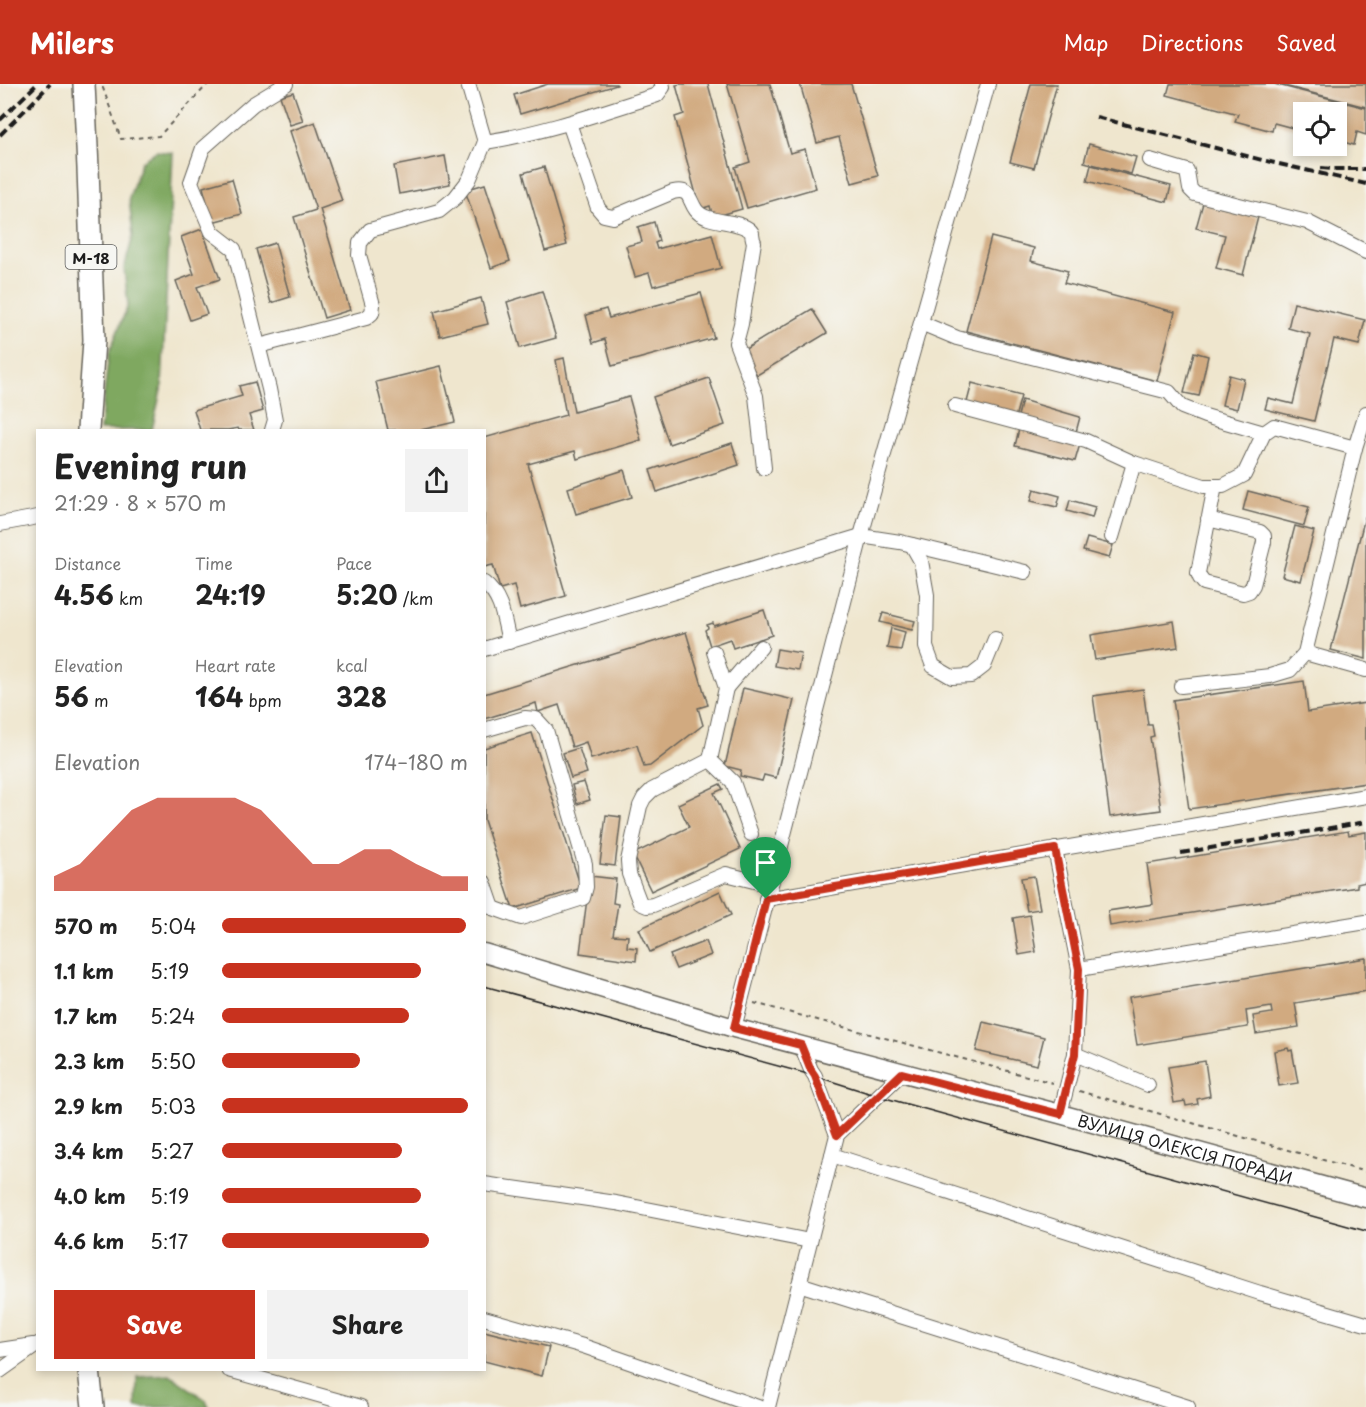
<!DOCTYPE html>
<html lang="en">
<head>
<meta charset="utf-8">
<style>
	:root { --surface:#fff; --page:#f2f2f2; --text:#222; --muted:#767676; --accent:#c8321e }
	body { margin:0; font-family:"Playpen Sans",sans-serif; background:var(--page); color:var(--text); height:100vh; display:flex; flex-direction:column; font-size:22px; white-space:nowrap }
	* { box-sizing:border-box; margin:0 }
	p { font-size:20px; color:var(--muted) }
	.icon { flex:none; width:33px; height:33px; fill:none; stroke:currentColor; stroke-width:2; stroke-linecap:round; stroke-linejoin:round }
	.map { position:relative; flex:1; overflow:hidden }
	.drawer { position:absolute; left:36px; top:345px; width:450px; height:942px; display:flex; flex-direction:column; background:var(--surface); border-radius:0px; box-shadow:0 3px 9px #0003 }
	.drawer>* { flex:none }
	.buttons { position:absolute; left:1293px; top:18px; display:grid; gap:12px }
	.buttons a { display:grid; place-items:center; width:54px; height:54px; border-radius:0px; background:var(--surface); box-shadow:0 3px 9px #0003; font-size:30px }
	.pin { position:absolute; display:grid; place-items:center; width:51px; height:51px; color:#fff; margin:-62px -26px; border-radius:50% 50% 50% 0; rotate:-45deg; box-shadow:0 0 6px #0007 }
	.pin .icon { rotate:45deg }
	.round { display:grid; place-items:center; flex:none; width:63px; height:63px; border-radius:0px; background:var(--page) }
	.head { display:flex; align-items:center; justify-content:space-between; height:102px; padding:0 18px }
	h1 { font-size:33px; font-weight:700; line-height:45px }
	.figures { display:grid; grid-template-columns:repeat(3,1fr); gap:9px; height:102px; padding:6px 18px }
	.figures div { display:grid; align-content:center }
	.figures b { font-size:26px; font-weight:700 }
	.figures small { font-size:16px; font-weight:400 }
	.figures p { font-size:16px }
	.chart { height:168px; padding:12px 18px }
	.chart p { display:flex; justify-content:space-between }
	.chart svg { width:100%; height:108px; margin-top:6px; fill:var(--accent); opacity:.7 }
	.action { display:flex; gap:12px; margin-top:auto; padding:12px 18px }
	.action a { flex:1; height:69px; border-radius:0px; background:var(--accent); color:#fff; font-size:24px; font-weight:700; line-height:69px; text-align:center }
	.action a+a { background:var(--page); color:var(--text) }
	ul { padding:0 18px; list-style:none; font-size:20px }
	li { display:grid; grid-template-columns:96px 72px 1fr; align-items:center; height:45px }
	li i { height:15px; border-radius:8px; background:var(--accent) }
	header { display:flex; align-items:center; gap:36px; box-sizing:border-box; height:84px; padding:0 30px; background:var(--accent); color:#fff }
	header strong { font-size:28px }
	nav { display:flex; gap:33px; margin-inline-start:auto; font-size:21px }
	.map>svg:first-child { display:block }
	.forest { fill:#7fa860; stroke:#4e623e; stroke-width:1.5 }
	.building { fill:#d1aa80 }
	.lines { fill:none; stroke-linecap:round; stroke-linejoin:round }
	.minor-casing { stroke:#66635a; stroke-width:16 }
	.major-casing { stroke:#66635a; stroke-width:21 }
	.highway-casing { stroke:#66635a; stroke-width:24 }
	.path { stroke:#66635a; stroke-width:2; stroke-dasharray:4.5 4.5; stroke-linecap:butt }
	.minor { stroke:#fff; stroke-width:14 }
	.major { stroke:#fff; stroke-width:18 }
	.highway { stroke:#fff; stroke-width:21 }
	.tram { stroke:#1c1c1c; stroke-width:1.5 }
	.rail { stroke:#1c1c1c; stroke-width:4; stroke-dasharray:9 4.5; stroke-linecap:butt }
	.route-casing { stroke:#fff; stroke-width:12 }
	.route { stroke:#c8321e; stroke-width:8 }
	.labels { text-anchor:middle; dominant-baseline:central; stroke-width:4.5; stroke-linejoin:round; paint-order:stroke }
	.shield { fill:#f6f6f2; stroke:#5d5d5c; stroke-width:1.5 }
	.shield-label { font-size:15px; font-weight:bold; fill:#1c1c1c }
	.street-label { font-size:16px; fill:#1c1c1c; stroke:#f6f6f2 }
</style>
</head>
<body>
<header>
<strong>Milers</strong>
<nav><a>Map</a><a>Directions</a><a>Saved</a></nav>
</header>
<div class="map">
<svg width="1366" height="1323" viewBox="0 0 1366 1323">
	<rect width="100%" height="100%" fill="#f6f6f2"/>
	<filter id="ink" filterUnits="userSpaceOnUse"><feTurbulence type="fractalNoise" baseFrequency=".0167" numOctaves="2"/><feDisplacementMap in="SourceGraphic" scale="12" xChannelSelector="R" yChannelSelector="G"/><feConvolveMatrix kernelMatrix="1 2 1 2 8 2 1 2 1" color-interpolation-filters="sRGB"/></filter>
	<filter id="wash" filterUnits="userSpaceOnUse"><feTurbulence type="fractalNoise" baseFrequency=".008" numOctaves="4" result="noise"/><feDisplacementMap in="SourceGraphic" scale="24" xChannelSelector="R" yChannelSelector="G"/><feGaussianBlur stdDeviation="1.35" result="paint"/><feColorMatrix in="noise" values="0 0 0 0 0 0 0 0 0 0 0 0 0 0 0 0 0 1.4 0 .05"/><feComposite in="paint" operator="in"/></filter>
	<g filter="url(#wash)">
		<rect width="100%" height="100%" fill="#efe6ce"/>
		<g class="forest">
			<polygon points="156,67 173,69 162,302 152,346 100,346 109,269 128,221 124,185 133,152 129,114 141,78"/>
			<polygon points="170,1291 206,1316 208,1323 136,1323 137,1293"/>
		</g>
		<g id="blocks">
			<g class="building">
				<polygon points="548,0 616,0 617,1 520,30 514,11"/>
				<polygon points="681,0 708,0 742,125 713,133 710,122 700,125 675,33 684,30 676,1"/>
				<polygon points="727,0 770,0 790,69 805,65 816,104 747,124 735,83 750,78"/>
				<polygon points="800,0 851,0 878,92 852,99 839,53 817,59"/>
				<polygon points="1031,0 1057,0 1034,84 1010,78"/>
				<polygon points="1170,0 1274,0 1366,24 1366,51 1357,48 1354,61 1336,56 1336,28 1304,28 1304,47 1274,39 1272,47 1235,37 1238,30 1167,11"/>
				<polygon points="1281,0 1366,0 1366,23 1281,1"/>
				<polygon points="293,8 303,37 290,41 280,12"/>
				<polygon points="315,38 342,117 320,125 350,226 324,234 294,133 316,126 290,47"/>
				<polygon points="1089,60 1136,73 1131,90 1084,78"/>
				<polygon points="445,72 450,100 399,110 394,82"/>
				<polygon points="1091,81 1171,102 1167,118 1087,97"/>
				<polygon points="544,83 567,161 545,167 523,89"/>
				<polygon points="232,95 242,130 212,138 203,103"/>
				<polygon points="485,100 510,177 491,184 465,106"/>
				<polygon points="1203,119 1258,133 1243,191 1216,184 1225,151 1196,144"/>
				<polygon points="654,138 659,157 655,159 657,165 712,150 721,184 653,202 649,189 635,193 626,162 642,158 638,143"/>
				<polygon points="202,145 220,195 197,203 207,230 190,236 176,197 194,190 181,153"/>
				<polygon points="991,153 1034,164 1031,177 1068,187 1064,199 1175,228 1157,297 966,247"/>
				<polygon points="275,159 290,213 271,219 256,165"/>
				<polygon points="542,207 556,254 520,264 507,218"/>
				<polygon points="701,209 714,254 612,282 605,255 593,259 586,231 606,225 609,234"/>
				<polygon points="481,214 488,240 440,252 434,227"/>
				<polygon points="1294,219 1365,236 1359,261 1334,255 1314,337 1265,325 1268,314 1293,320 1310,250 1288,244"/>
				<polygon points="812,225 827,249 757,291 742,267"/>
				<polygon points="1194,268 1208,272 1199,312 1184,309"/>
				<polygon points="564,274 574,328 629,313 641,356 577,375 575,367 528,380 566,512 520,525 514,501 500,505 493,481 484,483 484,354 566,331 556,276"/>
				<polygon points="441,282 455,338 421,346 388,346 376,298"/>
				<polygon points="1229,291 1244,295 1237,325 1222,321"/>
				<polygon points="709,294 725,341 669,360 653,313"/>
				<polygon points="255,298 263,327 249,331 254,346 239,346 238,344 228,346 200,346 194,326 242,312 239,302"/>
				<polygon points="972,299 1021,312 1015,334 966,322"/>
				<polygon points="1022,316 1080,333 1076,348 1018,332"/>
				<polygon points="1019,345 1080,360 1075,377 1015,362"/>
				<polygon points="732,359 739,381 657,408 650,386"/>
				<polygon points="624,386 632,413 576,430 568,404"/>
				<polygon points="1034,405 1060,412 1057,423 1031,417"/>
				<polygon points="1248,407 1309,423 1304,442 1243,426"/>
				<polygon points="1070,416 1095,423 1092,434 1067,427"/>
				<polygon points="1365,433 1366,433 1366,575 1331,566"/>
				<polygon points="1295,442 1314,447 1301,497 1282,492"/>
				<polygon points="1087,454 1113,461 1109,474 1083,467"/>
				<polygon points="764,526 772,551 733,564 730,555 710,562 705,546 708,544 707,541 713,539 714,542"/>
				<polygon points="883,529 915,537 912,546 880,538"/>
				<polygon points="1174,537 1178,563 1095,576 1091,551"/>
				<polygon points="891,544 905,548 901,566 887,564"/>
				<polygon points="686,548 708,621 698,624 703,641 650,682 644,683 637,661 591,675 586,658 572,663 559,621 538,628 536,619 484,635 484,610"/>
				<polygon points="777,565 801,569 798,586 774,582"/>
				<polygon points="1304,597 1308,628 1366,619 1366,699 1189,725 1173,616"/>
				<polygon points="743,604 794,616 776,694 764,691 762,697 740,692 741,686 725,682"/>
				<polygon points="1143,605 1148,641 1152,641 1154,652 1150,653 1161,726 1110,733 1093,612"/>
				<polygon points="532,649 581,804 513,825 484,736 484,664"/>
				<polygon points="579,664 587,689 571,694 563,669"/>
				<polygon points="584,698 590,716 577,720 572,701"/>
				<polygon points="720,700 723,705 714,709 740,765 651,807 633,770 689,743 678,720"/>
				<polygon points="606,731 621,733 615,782 600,780"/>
				<polygon points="1348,747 1349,751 1366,748 1366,798 1357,800 1357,803 1110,842 1108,827 1153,820 1147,780"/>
				<polygon points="590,792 616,795 613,819 618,820 613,851 628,852 627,863 637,864 636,877 580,869"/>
				<polygon points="1034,792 1040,825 1027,827 1021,794"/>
				<polygon points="720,807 731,831 650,868 639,845"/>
				<polygon points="1030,831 1036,868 1019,871 1013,834"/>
				<polygon points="706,857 711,871 676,885 670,871"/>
				<polygon points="1366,874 1366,907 1295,919 1299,943 1256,950 1253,932 1272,929 1271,923 1246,927 1248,943 1137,961 1129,913"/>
				<polygon points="983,938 1044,953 1037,981 976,967"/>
				<polygon points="1288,964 1289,967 1292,966 1298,999 1279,1002 1274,967"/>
				<polygon points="1205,977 1210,1012 1197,1015 1198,1020 1186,1022 1185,1017 1174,1019 1168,983"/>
				<polygon points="484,1247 549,1263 542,1292 484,1277"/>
			</g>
		</g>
	</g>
	<g filter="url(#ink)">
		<use href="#blocks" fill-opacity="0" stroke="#66635a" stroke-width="1.5"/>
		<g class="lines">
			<defs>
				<g id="minor">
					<path d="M569,39L598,124L604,131L613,133L673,108C691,104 688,115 696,126C707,141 744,135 752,149C752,150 753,157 754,158L741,240L736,259L756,312L764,384"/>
					<path d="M485,58C544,49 600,29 657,11L663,3L662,0"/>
					<polyline points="1150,76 1187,87 1190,105 1195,110 1307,138 1366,168"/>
					<polyline points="921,239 957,254 1169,308 1182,323 1205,332 1264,349 1274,342 1355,364"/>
					<polyline points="259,262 366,234 372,229 373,221 359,171 360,159 370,146 439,127 455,114 469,96 485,58 468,0"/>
					<polyline points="955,322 1086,357 1134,379 1204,402 1223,402 1244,391 1264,349"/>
					<polyline points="272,346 275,336 269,305 234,165 212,148 191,98 203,64 253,20 286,0"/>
					<polyline points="1208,435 1260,448 1264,452 1264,458 1253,501 1249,507 1243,509 1204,499 1200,494 1198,489 1215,402"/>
					<polyline points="0,440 38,433"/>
					<polyline points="1112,453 1134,379"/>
					<polyline points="912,461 921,477 927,511 926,563 933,582 952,593 971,592 984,582 995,555"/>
					<path d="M484,499C502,513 504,536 509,558"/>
					<polyline points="484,565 861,452 900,458 1025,488"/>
					<polyline points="714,568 726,604 710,676 652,706 644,714 640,722 628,777 629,790 640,819 647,822 653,821 726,790 770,801"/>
					<polyline points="1305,569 1366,586"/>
					<polyline points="1181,602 1270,592 1290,586 1305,569 1355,364 1366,329"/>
					<polyline points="726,604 761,563"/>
					<polyline points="484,646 525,634 536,635 546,646 585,780 586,803 583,814 521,834 493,824"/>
					<polyline points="710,676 733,698 751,750"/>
					<polyline points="1055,765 1079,885 1075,970 1060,1030"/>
					<polyline points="484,798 493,824 486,821"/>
					<polyline points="766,815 1366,712"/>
					<polyline points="1079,885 1366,838"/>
					<polyline points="734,944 861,452 988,0"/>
					<polyline points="1075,970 1148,1001"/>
					<polyline points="837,1051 902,989"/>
					<polyline points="832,1071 1260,1209 1366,1240"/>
					<polyline points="484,1100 616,1119 810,1157"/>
					<polyline points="799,1200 1188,1323"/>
					<polyline points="484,1234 583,1262 758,1323"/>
					<polyline points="0,1266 33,1261"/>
					<polyline points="229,1286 361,1323"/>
					<polyline points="0,1287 38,1260"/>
					<polyline points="768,1323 837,1051 815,992 811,986 801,961"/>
				</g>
				<g id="major">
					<path id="s1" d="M484,869L734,944L1060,1030L1366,1114"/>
				</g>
				<g id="highway">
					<polyline points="84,0 88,84 94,256 88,346"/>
					<polyline points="89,1286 93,1323"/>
				</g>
			</defs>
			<use href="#minor" class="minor-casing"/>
			<use href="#major" class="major-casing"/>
			<use href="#highway" class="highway-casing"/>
			<g class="path">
				<polyline points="102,4 103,4 121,55 159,52 208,0"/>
				<polyline points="754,919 1053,999"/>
				<polyline points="1079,1007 1366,1088"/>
			</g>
			<use href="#minor" class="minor"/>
			<use href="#major" class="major"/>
			<use href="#highway" class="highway"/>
			<polyline class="tram" points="484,902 815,992 878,1012 1366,1147"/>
			<g class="rail">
				<polyline points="1096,33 1262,76 1366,100"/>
				<polyline points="0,36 37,0"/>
				<polyline points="0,51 34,17 50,0"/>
				<polyline points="1321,84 1332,85 1366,85"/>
				<polyline points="1181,769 1366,738"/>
			</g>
		</g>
	</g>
	<g class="lines" filter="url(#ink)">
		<defs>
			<polygon id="route" points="1055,765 1079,885 1075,970 1060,1030 902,989 837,1051 815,992 811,986 801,961 734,944 766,815"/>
		</defs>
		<use href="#route" class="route-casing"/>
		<use href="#route" class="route"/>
	</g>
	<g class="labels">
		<rect class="shield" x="65.5" y="161" width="51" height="24" rx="4.5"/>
		<g class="shield-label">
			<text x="91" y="173">М-18</text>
		</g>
		<g class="street-label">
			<text stroke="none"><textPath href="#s1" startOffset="728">ВУЛИЦЯ ОЛЕКСІЯ ПОРАДИ</textPath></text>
		</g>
	</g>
</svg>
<div class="buttons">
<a><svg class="icon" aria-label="locate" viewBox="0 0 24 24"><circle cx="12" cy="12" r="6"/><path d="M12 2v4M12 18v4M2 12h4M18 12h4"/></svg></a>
</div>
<div class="pin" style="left:766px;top:815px;background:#1e9e55"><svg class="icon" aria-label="arrive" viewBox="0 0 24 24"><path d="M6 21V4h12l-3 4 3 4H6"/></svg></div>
<section class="drawer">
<div class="head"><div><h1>Evening run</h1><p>21:29 · 8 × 570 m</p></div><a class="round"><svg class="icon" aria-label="share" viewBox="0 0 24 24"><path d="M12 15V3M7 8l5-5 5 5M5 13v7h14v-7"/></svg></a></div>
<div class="figures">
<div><p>Distance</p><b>4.56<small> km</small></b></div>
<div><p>Time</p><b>24:19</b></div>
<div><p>Pace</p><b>5:20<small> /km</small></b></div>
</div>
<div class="figures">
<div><p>Elevation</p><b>56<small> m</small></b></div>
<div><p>Heart rate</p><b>164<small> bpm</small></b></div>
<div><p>kcal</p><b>328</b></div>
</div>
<div class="chart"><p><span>Elevation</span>174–180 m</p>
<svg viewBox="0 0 160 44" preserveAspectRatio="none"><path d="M0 44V38L10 33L20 22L30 11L40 6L50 6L60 6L70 6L80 11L90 22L100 33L110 33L120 27L130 27L140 33L150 38L160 38V44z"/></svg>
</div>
<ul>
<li><b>570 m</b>5:04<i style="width:99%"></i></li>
<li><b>1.1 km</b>5:19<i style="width:81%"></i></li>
<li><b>1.7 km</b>5:24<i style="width:76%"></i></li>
<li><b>2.3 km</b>5:50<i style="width:56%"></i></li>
<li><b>2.9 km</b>5:03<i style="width:100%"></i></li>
<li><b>3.4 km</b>5:27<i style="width:73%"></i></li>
<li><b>4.0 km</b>5:19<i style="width:81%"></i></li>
<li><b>4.6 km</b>5:17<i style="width:84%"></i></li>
</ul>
<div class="action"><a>Save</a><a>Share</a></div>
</section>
</div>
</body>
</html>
